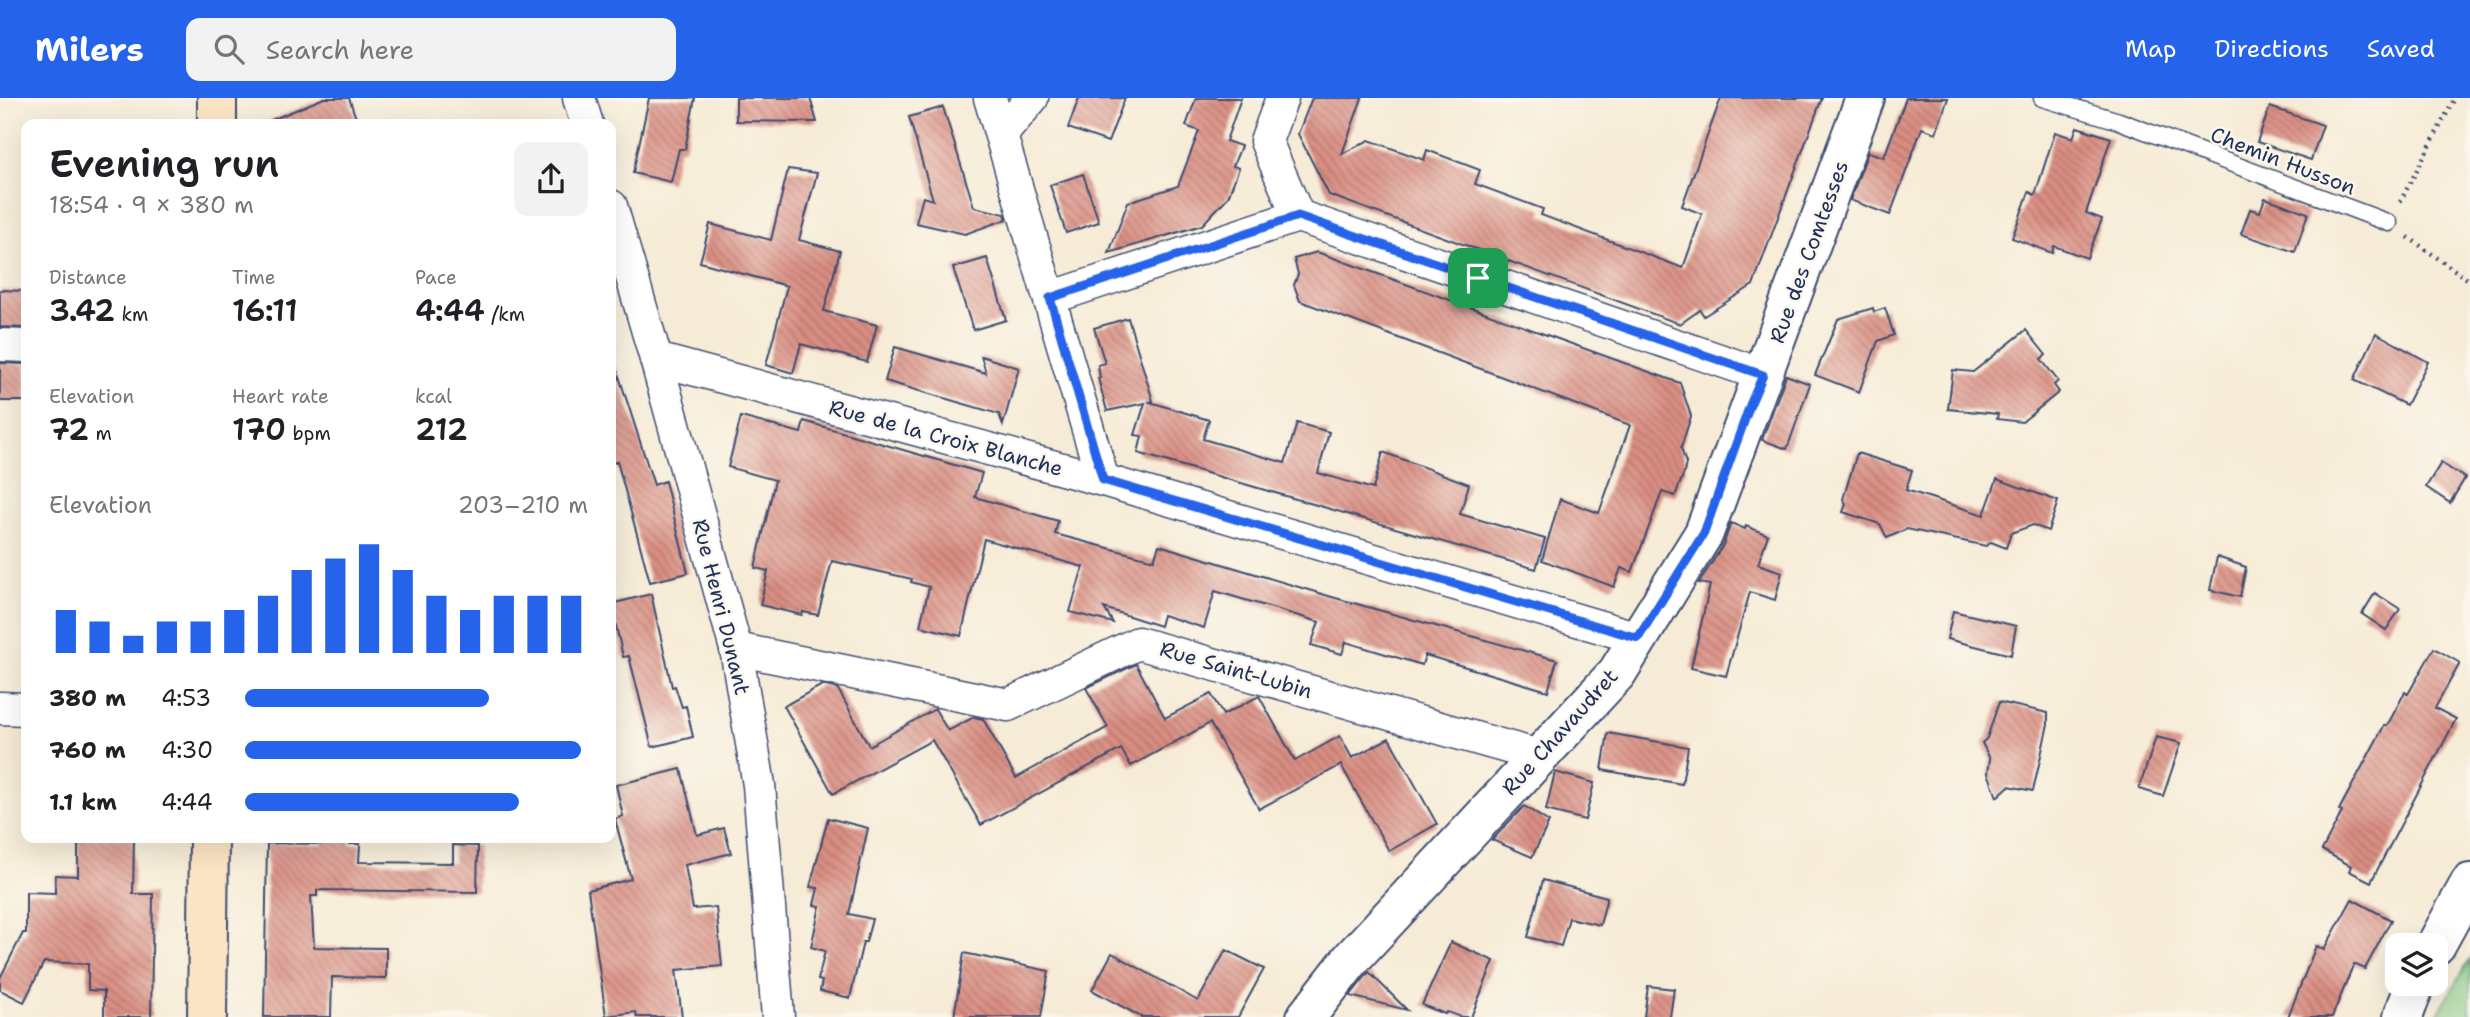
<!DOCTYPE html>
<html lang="en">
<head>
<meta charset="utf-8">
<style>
	:root { --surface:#fff; --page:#f2f2f2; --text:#202124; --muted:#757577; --accent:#2563eb }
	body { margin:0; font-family:"Shantell Sans",sans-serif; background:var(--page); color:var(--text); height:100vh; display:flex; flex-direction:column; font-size:26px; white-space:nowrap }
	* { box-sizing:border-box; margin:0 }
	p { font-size:23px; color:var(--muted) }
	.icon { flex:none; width:38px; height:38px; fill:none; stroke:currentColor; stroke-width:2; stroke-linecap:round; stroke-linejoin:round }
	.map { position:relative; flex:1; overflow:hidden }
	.drawer { position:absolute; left:21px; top:21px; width:595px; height:724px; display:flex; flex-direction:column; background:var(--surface); border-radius:14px; box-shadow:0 7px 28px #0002 }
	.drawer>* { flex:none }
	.tools { position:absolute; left:2385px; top:835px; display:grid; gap:14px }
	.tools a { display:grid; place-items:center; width:63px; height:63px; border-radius:14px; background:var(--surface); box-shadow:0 7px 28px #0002; font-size:35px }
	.pin { position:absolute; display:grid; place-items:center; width:60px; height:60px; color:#fff; margin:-30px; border-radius:14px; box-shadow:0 4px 10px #0006 }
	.round { display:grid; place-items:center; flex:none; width:74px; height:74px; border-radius:14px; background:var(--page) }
	.head { display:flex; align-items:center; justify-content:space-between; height:119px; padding:0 28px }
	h1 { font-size:38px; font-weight:600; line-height:52px }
	.stats { display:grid; grid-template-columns:repeat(3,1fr); gap:10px; height:119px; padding:7px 28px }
	.stats div { display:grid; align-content:center }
	.stats b { font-size:30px; font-weight:600 }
	.stats small { font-size:19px; font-weight:400 }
	.stats p { font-size:19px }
	.chart { height:196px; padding:14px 28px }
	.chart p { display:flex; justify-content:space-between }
	.chart svg { width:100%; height:126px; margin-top:7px; stroke:var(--accent); stroke-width:6 }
	ul { padding:0 28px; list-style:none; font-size:23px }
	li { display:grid; grid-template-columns:112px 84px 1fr; align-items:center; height:52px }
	li i { height:18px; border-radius:9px; background:var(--accent) }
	header { display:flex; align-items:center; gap:42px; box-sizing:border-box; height:98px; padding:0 35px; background:var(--accent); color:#fff }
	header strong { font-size:33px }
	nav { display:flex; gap:38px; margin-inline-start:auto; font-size:24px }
	.search { width:490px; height:63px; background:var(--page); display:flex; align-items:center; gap:18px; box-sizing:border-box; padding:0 24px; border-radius:14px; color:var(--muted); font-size:26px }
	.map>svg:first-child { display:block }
	.grass { fill:#85c982; stroke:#507c70; stroke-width:2 }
	.building { fill:url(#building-back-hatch) }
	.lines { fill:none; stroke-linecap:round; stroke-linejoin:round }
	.service-casing { stroke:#3c4b70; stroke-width:19 }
	.minor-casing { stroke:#3c4b70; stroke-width:35 }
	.tertiary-casing { stroke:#3c4b70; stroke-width:42 }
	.secondary-casing { stroke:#3c4b70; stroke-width:42 }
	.path { stroke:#3c4b70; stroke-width:4.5; stroke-dasharray:2 5; stroke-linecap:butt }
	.service { stroke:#fff; stroke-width:16 }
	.minor { stroke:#fff; stroke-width:32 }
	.tertiary { stroke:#fff; stroke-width:38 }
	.secondary { stroke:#fce5c4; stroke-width:38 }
	.route-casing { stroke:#fff; stroke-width:14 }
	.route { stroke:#2563eb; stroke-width:9 }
	.labels { text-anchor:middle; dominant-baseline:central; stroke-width:5; stroke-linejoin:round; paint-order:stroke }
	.street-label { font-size:21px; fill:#1b2f5e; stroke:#fbf7ec }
</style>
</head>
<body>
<header>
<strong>Milers</strong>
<div class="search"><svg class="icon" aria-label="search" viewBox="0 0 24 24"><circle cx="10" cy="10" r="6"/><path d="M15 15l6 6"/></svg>Search here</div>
<nav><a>Map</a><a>Directions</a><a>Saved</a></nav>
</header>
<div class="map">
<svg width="2470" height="919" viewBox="0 0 2470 919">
	<defs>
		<pattern id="building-back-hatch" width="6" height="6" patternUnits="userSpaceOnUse" patternTransform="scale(1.75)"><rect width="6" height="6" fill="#da8e82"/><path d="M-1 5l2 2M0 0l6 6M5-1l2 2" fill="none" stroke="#b0746e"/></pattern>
	</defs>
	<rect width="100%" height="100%" fill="#fbf7ec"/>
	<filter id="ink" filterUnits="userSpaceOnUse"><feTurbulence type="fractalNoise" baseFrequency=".0143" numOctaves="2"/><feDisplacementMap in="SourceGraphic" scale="14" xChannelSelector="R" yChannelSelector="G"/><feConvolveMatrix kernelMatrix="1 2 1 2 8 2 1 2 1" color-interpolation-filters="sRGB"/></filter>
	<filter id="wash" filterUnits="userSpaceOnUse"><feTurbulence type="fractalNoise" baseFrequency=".00686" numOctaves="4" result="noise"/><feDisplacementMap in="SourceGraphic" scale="28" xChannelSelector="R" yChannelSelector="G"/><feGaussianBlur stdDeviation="1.57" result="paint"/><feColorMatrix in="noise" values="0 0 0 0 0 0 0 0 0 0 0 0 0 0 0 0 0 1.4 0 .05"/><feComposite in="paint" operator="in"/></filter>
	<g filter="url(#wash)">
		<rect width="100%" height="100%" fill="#f6ebd6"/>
		<polygon class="grass" points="2470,861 2470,919 2436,919"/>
		<g id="blocks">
			<g class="building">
				<polygon points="324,0 349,0 358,26 262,26"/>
				<polygon points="649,0 695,0 685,51 679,51 671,84 633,75"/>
				<polygon points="736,0 810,0 817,24 736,23"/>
				<polygon points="1079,0 1125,0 1108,44 1068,30"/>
				<polygon points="1196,0 1241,0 1226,43 1241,48 1233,68 1239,70 1228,99 1202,127 1109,155 1128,104 1178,88 1199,33 1186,28"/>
				<polygon points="1312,0 1362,0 1342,56 1369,42 1424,62 1427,52 1480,72 1475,86 1543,111 1541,117 1683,170 1702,116 1682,108 1721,0 1822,0 1753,187 1704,218 1700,212 1680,226 1329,97 1298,36"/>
				<polygon points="1906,0 1948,0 1936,35 1922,30 1890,117 1850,102 1868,54 1884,59"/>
				<polygon points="943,9 974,109 1005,116 1007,121 965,136 916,125 923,99 933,102 909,19"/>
				<polygon points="2270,9 2323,27 2311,62 2257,44"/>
				<polygon points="2077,29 2111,40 2086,115 2102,121 2087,160 2054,148 2052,155 2012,140 2029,94 2035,97 2055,34 2073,40"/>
				<polygon points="788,71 817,75 799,142 840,153 824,213 877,227 867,264 801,246 793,275 766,267 787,188 700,164 710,126 771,142"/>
				<polygon points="1083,76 1099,124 1066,135 1050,87"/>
				<polygon points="2265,100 2308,115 2295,154 2241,136 2250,111 2260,114"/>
				<polygon points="1317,154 1680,285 1691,318 1681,350 1686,365 1684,375 1675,398 1662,394 1632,474 1621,470 1614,489 1542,462 1560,401 1599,415 1630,327 1300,203 1294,187 1298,176 1294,161"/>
				<polygon points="987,160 1006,222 973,232 953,170"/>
				<polygon points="0,192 26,193 26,230 0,229"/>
				<polygon points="1873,210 1874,214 1885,210 1894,237 1878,243 1859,294 1815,277 1838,221"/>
				<polygon points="1128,220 1153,303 1150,304 1209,322 1203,341 1285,365 1297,325 1329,334 1318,375 1373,391 1383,354 1469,386 1460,416 1545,441 1536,471 1138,355 1142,338 1135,337 1145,305 1107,313 1098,280 1100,280 1098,267 1105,265 1094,230"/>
				<polygon points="2026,232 2046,257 2041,261 2058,283 2054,287 2059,294 2022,324 1997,321 1998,316 1948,311 1953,272 1973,274"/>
				<polygon points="2376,235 2428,264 2406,307 2354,282"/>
				<polygon points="895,249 986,275 981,258 1019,270 1003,327 999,316 885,283"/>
				<polygon points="0,265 26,266 26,303 0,303"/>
				<polygon points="616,269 654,387 665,383 688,475 650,484 617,363 611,366 611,270"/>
				<polygon points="1786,277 1810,286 1787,351 1762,342"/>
				<polygon points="741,319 801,335 804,323 982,375 975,399 1058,423 1055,436 1154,462 1159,447 1332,499 1557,562 1548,593 1425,557 1422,567 1346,544 1342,556 1311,547 1319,524 1215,493 1204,530 1163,517 1160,528 1104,510 1113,525 1070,514 1083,469 984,441 961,538 920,528 929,489 911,484 912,481 832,463 818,517 803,514 802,517 760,507 768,473 755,470 775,382 728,369"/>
				<polygon points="1857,355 1912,372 1906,392 1984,417 1997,381 2058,403 2048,433 2033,427 2011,435 2006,450 1991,444 1986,448 1907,431 1887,440 1880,426 1843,414 1846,406 1843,401"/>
				<polygon points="2441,365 2465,380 2450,405 2426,389"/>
				<polygon points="1731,425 1745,431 1746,428 1768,437 1758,466 1782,474 1775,502 1750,494 1726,578 1691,570 1710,487 1699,485 1723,447"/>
				<polygon points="2217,459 2246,469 2240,499 2210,492"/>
				<polygon points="2375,495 2400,511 2386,532 2362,516"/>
				<polygon points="651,496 672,589 675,588 682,609 686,608 693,639 652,649 629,558 623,559 611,506"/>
				<polygon points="1953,513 2016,528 2011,557 1947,541"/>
				<polygon points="2434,550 2460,565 2435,610 2456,621 2371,784 2349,773 2351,768 2322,752 2342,714 2339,712 2384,628 2387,628 2405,594 2408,596"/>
				<polygon points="1136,566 1165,620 1211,596 1223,617 1259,598 1295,663 1340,638 1352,660 1389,640 1437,726 1389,753 1341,667 1259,711 1210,625 1131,668 1121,651 981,727 932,642 833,696 784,608 822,587 838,591 869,648 935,611 948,633 974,619 983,621 1016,680 1108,629 1086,590"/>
				<polygon points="1999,604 2048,615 2048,626 2033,693 2009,688 1997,699 1988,675 1990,661 1982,645 1987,640"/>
				<polygon points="1608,635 1688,649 1682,686 1602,672"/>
				<polygon points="2156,639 2181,645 2163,698 2139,691"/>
				<polygon points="681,671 697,737 724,730 731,755 685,767 693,811 716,809 722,868 676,872 682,919 637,919 636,914 606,918 588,792 631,781 615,721 623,718 616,687"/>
				<polygon points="1555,674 1594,685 1585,722 1546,712"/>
				<polygon points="1524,708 1549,724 1532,759 1492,742"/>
				<polygon points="828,720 868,730 849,816 872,821 866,844 863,844 850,900 820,893 822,883 818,882 825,853 811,849 820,808 814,807 818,790 810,789"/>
				<polygon points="78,740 134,740 133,796 153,796 151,919 104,919 104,893 88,892 88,866 44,864 24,904 0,892 0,880 23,835 26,835 26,794 55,795 55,777 78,778"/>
				<polygon points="322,740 350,740 350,746 360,746 359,764 453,765 453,747 478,748 477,794 317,792 317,798 311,798 314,849 386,850 386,880 332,879 331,919 264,919 267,745 322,746"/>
				<polygon points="1543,782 1607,799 1600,827 1569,820 1561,848 1528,839"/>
				<polygon points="2352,801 2391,822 2365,871 2354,866 2332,919 2288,919 2316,848 2324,852"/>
				<polygon points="1451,844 1494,863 1471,919 1461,919 1447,914 1445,916 1422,907"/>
				<polygon points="1226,852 1264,871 1238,919 1141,919 1092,892 1112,855 1198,903"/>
				<polygon points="964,855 1049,873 1041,919 954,919"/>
				<polygon points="1369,874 1407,912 1350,898"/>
				<polygon points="1648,888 1674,891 1670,919 1644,919"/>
			</g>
		</g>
	</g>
	<g filter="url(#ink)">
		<use href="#blocks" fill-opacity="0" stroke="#3c4b70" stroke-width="2"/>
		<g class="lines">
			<defs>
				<polyline id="service" points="2042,0 2119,23 2389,125"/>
				<g id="minor">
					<polyline points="579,0 587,26"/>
					<polyline points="990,0 1103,382"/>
					<polyline points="1282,0 1266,43 1298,118"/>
					<polyline points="1001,37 1032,0"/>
					<polyline points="611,108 656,261 736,551 759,687 778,919"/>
					<polyline points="1050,200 1298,118 1763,277"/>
					<polyline points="0,247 26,248"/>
					<polyline points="656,261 1103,382 1638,540"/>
					<polyline points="736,551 1008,607 1138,545 1539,658"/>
					<polyline points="0,610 26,611"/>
				</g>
				<g id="tertiary">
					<polyline points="2436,847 2470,785"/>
					<polyline points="1306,919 1352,860 1617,575 1704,435 1865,0"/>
					<polyline points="2403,919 2415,886"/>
				</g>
				<g id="secondary">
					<polyline points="217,26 217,0"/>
					<polyline points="207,919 209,740"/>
				</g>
			</defs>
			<use href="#service" class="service-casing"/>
			<use href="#minor" class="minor-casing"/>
			<use href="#tertiary" class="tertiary-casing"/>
			<use href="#secondary" class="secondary-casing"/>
			<g class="path">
				<polyline points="2400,104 2455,0"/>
				<polyline points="2408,139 2470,183"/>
			</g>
			<use href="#service" class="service"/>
			<use href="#minor" class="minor"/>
			<use href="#tertiary" class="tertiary"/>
			<use href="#secondary" class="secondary"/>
		</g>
	</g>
	<g class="lines" filter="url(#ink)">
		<defs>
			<polygon id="route" points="1298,118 1763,277 1750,307 1704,435 1638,540 1103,382 1050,200"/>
		</defs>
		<use href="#route" class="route-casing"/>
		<use href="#route" class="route"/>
	</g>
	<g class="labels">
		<g class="street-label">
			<text transform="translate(2283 63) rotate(21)">Chemin Husson</text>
			<text transform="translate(1809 154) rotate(-70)">Rue des Comtesses</text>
			<text transform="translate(946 340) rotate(15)">Rue de la Croix Blanche</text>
			<text transform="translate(721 509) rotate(76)">Rue Henri Dunant</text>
			<text transform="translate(1236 572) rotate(16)">Rue Saint-Lubin</text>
			<text transform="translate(1560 634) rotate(-48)">Rue Chavaudret</text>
		</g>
	</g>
</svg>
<div class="tools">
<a><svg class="icon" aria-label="layers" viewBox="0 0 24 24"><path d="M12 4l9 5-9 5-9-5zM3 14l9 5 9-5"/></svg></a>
</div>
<div class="pin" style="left:1478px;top:180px;background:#1e9e55"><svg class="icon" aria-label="arrive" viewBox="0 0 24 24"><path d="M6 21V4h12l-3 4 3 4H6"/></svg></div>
<section class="drawer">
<div class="head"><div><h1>Evening run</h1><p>18:54 · 9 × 380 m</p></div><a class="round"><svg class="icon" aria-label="share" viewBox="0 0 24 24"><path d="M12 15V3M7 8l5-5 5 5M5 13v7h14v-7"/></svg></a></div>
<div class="stats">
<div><p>Distance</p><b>3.42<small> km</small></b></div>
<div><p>Time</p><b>16:11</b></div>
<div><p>Pace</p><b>4:44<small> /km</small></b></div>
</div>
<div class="stats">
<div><p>Elevation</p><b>72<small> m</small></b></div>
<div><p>Heart rate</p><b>170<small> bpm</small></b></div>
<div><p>kcal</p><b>212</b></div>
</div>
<div class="chart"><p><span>Elevation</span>203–210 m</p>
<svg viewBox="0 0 160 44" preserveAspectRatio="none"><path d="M5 44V29M15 44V33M25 44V38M35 44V33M45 44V33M55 44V29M65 44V24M75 44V15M85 44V11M95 44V6M105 44V15M115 44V24M125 44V29M135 44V24M145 44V24M155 44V24"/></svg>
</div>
<ul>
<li><b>380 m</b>4:53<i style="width:71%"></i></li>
<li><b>760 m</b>4:30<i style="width:98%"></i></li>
<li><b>1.1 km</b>4:44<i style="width:80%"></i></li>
</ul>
</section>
</div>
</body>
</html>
